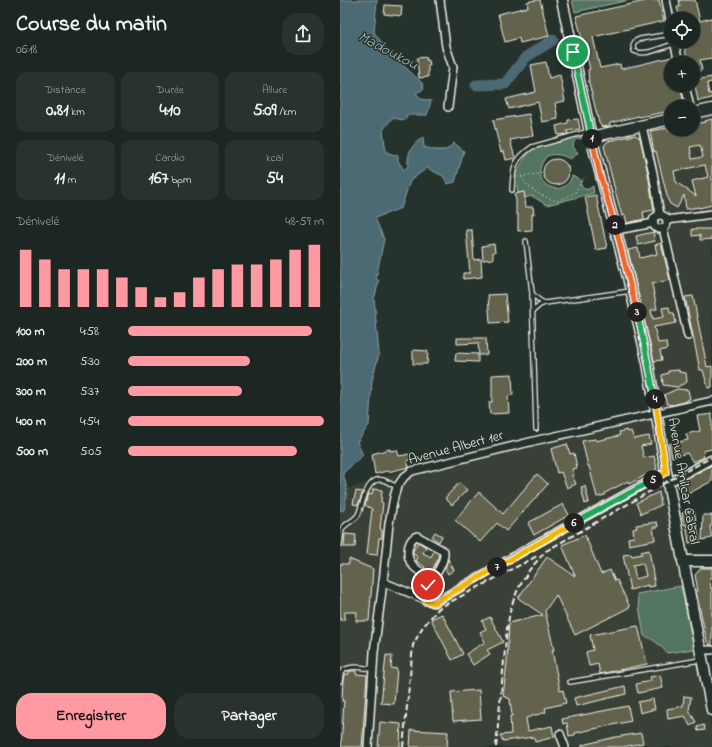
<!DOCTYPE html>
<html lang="fr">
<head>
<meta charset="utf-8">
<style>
	:root { --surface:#1c2622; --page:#29322f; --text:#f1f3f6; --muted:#a0a5a5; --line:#3a4340; --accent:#ff9aa2 }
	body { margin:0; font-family:"Indie Flower",sans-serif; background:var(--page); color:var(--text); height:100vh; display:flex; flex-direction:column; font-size:15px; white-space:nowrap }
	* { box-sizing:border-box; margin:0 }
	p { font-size:13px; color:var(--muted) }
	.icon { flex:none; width:22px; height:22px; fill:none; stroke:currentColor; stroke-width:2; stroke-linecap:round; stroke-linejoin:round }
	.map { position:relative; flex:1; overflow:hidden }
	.sheet { display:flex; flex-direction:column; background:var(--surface); width:340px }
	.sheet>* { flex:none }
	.controls { position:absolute; left:324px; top:12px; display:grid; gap:8px }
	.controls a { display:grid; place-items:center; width:36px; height:36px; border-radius:50%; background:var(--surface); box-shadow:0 1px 3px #0004,0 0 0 1px var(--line); font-size:20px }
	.pin { position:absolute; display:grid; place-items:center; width:34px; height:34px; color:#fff; margin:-17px; border:2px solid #fff; border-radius:50%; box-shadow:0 1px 4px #0007 }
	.km { position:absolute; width:20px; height:20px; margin:-10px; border-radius:50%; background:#222; color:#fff; font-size:11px; line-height:20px; text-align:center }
	.round { display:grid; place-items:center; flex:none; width:42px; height:42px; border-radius:16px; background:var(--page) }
	.overview { display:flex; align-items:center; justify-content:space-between; height:68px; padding:0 16px }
	h1 { font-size:22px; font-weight:800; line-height:30px }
	.metrics { display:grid; grid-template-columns:repeat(3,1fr); gap:6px; height:68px; padding:4px 16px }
	.metrics div { display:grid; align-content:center; border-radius:10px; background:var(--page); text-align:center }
	.metrics b { font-size:17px; font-weight:800 }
	.metrics small { font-size:11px; font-weight:400 }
	.metrics p { font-size:11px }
	.chart { height:112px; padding:8px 16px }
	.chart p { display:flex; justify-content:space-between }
	.chart svg { width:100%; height:72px; margin-top:4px; stroke:var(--accent); stroke-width:6 }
	.cta { display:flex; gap:8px; margin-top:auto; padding:8px 16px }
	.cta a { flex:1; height:46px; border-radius:16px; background:var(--accent); color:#111; font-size:16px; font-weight:800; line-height:46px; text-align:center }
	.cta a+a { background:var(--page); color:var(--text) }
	ul { padding:0 16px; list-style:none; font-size:13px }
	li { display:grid; grid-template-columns:64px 48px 1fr; align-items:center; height:30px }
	li i { height:10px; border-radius:5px; background:var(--accent) }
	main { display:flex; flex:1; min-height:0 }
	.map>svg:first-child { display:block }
	.built { fill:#384137 }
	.green { fill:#53745e; stroke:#a4b2a3 }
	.water { fill:#4c6a73; stroke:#8fa0a2 }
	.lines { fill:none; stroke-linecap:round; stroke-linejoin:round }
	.river { stroke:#4c6a73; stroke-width:11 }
	.building { fill:#62624d; stroke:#f4f1e8; fill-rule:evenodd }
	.lane-casing { stroke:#f4f1e8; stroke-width:6 }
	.street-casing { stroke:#f4f1e8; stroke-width:10 }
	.secondary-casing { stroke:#f4f1e8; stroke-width:13 }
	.path { stroke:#f4f1e8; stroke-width:1; stroke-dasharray:1 3; stroke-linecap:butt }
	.lane { stroke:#26332d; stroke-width:3.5 }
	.street { stroke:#26332d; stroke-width:7 }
	.secondary { stroke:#26332d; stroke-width:10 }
	.rail { stroke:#f4f1e8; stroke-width:2; stroke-dasharray:6 3; stroke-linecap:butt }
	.split-1-casing { stroke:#fff; stroke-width:8 }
	.split-2-casing { stroke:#fff; stroke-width:8 }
	.split-3-casing { stroke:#fff; stroke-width:8 }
	.split-4-casing { stroke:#fff; stroke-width:8 }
	.split-5-casing { stroke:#fff; stroke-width:8 }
	.split-6-casing { stroke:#fff; stroke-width:8 }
	.split-7-casing { stroke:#fff; stroke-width:8 }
	.split-8-casing { stroke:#fff; stroke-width:8 }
	.split-1 { stroke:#22a559; stroke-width:5 }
	.split-2 { stroke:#f0652b; stroke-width:5 }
	.split-3 { stroke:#f0652b; stroke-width:5 }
	.split-4 { stroke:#22a559; stroke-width:5 }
	.split-5 { stroke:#f5b400; stroke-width:5 }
	.split-6 { stroke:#22a559; stroke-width:5 }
	.split-7 { stroke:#f5b400; stroke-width:5 }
	.split-8 { stroke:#f5b400; stroke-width:5 }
	.labels { text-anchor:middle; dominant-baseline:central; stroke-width:3; stroke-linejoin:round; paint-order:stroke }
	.street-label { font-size:14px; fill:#f4f1e8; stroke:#26332d }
	.water-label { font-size:15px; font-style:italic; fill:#b1bbb9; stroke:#26332d }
</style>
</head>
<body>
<main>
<section class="sheet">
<div class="overview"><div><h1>Course du matin</h1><p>06:18</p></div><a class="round"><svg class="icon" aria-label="share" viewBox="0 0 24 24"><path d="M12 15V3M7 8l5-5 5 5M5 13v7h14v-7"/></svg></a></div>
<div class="metrics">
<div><p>Distance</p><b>0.81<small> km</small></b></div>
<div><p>Durée</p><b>4:10</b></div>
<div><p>Allure</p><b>5:09<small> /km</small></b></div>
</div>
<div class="metrics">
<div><p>Dénivelé</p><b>11<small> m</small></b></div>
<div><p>Cardio</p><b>167<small> bpm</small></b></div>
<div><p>kcal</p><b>54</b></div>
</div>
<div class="chart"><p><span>Dénivelé</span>48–59 m</p>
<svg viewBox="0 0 160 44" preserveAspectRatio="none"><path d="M5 44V9M15 44V15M25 44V21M35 44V21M45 44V21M55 44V26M65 44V32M75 44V38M85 44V35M95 44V26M105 44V21M115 44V18M125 44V18M135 44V15M145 44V9M155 44V6"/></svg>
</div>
<ul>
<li><b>100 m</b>4:58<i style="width:94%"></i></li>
<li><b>200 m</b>5:30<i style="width:62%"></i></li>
<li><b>300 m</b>5:37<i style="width:58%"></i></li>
<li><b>400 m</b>4:54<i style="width:100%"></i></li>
<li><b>500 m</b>5:05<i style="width:86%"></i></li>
</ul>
<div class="cta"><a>Enregistrer</a><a>Partager</a></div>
</section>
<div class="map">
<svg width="372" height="747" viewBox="0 0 372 747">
	<rect width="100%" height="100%" fill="#26332d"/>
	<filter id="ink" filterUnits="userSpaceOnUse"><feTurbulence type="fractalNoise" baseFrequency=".025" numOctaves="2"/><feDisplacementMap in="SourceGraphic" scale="8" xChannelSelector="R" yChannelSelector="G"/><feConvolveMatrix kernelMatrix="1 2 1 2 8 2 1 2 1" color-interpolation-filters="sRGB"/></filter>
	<g filter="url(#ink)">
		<g class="built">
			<polygon points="372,116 372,395 320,408 257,141 331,125 331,129 353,129 353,120"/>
			<polygon points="310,411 372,732 372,747 0,747 0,511 4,510 7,489 74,467"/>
		</g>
		<g class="green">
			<polygon points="232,0 289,0 235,12"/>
			<path d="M245,134L247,141C240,136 233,138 233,147L238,153L230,159C222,155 216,153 207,156C184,181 223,203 232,176L241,180C240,184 241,186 244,189H249L253,186L254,193L207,205L192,196L185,198L184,192L178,194L175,174L189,152L194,148Z"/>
			<path d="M341,586L354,649L327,653C320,645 314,639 304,636L297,594Z"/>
		</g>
		<path class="water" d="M0,0H37L34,32L46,49L82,83L84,89L76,93L81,99L91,101L87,115H67L65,120L52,118L43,130L46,152L58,156V161L64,170L68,166C67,152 72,145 83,137L84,147L95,150H106L114,143L124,151L115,182L108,184L103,176L87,168L70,181L61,208L35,218L44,239L36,278L39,281L34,299L39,354L32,380L29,425L17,442L23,455L3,473L7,489L4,510L0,511Z"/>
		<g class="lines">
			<polyline class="river" points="136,85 165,84 186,57 213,40"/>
		</g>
		<g class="building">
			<polygon points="195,0 200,0 209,36 180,43 179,38 165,42 158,14 188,7 187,2"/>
			<polygon points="310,0 319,0 324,21 253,37 260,68 280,64 281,69 332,57 333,63 331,63 331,85 340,85 344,102 341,107 331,107 331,111 299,117 299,116 270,123 270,126 262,127 259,123 249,83 248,70 250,69 236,16"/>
			<polygon points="339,0 355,0 360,21 372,18 372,58 360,60 362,70 353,72 353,63 348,63 343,41 353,41 353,19 340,19 337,7 340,7"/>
			<polygon points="45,5 62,6 61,16 44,14"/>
			<polygon points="86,57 87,61 89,61 90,65 88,66 88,77 79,78 77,58"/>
			<polygon points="206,62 209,78 220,75 225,101 215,103 218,119 202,122 198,102 169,109 166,99 196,92 191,65"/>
			<polygon points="372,77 372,82 367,83 369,94 372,93 372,98 358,101 354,80"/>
			<polygon points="189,114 193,136 170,140 175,158 166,160 164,151 161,152 153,120"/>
			<polygon points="238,119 240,129 227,131 228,134 218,135 216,126 228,123 228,120"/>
			<path d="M372,119V205L359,208V207L346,209L344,195L337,208L330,204L328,200L316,151L314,152L310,131L328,128V131L337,129H353V124L366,122L365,121ZM360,145L363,157L352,159L350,147ZM365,165L368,177L352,181L356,196L336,182L334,171Z"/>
			<polygon points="295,135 300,138 308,174 314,210 303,212 304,219 287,223 285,215 282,216 276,194 264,146 268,141"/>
			<circle cx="216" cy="172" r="13"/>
			<polygon points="184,192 186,207 193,207 194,214 192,214 192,230 178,231 178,214 176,214 176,200 174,194"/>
			<polygon points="256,195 267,248 256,250 245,197"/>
			<polygon points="352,229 372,229 372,239 360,240 360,235 352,236"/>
			<polygon points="126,230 132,230 134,260 141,259 142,277 123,279 123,273 130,273"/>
			<polygon points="313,232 315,241 298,245 296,236"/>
			<polygon points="321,243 330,280 312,284 317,309 311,310 313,319 324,317 322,308 329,307 330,313 334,313 336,323 314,327 318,343 326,342 327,349 320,351 322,360 314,361 288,250 298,248 300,258 317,254 315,245"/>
			<polygon points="154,244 155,252 153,252 153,259 143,260 142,246"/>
			<polygon points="165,294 168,322 150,323 148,295"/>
			<polygon points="353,296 367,367 372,366 372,387 368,388 363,370 360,370 345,297"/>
			<polygon points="117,338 146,338 147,355 139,355 138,343 117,344"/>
			<polygon points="73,350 88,351 87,364 73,364"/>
			<polygon points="116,353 138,354 138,362 115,361"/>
			<polygon points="339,370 339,372 346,373 347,382 337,387 323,385 322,375 328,373 328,371"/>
			<polygon points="172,374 173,395 168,396 169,413 150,414 149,402 152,402 152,375"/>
			<polygon points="337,389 348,390 350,399 347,400 347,401 333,405 327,404 324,395"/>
			<polygon points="372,414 372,449 363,451 364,457 353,462 347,453 332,457 329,444 348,440 346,434 360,431 357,416"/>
			<polygon points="287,430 288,432 291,431 294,439 309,436 311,444 301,446 304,458 314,456 317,469 289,484 288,481 265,493 265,495 257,497 249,466 248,466 242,441 255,439 256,441 278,436 280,435 279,432"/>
			<polygon points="227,444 230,454 234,453 237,468 232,469 234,474 232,475 236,484 227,488 221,472 217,473 211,449"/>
			<polygon points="50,449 50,451 57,450 59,456 70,454 71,459 67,461 69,467 48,472 47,471 35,474 32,454"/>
			<polygon points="372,465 372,481 344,496 337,484"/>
			<polygon points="197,474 208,484 166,531 157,523 140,542 115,520 139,492 163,514"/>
			<polygon points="119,483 127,490 112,505 105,498"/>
			<polygon points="245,486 249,502 245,504 241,487"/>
			<polygon points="33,489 42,490 41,502 43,503 40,529 42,530 42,538 39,538 37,555 27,554 32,509 25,505 29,494 32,495"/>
			<polygon points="16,491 23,492 18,505 13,504"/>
			<polygon points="319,492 321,505 301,514 296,503"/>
			<polygon points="223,504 229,515 194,535 188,523"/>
			<polygon points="354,510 360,542 349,543 346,524 344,525 342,513"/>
			<polygon points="363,515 372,515 372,526 370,526 372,538 362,540"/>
			<polygon points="317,522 318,527 313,527 315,540 289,545 288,538 294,537 293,529 297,528 296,525"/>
			<polygon points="95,532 102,536 99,542 92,537"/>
			<polygon points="5,534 16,535 15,547 4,547"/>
			<polygon points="245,535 261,574 270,570 275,581 277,580 290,607 235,635 216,595 205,611 214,650 212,650 220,691 223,690 226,703 205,708 206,712 186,718 188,731 212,726 214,737 195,742 194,737 163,741 160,735 171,734 170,716 172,716 170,699 163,696 167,662 169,623 203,615 178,598 207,557 235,576 222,545"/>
			<polygon points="78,542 86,547 83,553 91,557 94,551 99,554 97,561 91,572 84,568 85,567 76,561 78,557 73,554 73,551"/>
			<path d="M309,550L315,586L308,587V585L290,590L283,555L291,554L292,556L302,554L301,552ZM303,563L306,576L296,579L293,565Z"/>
			<polygon points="9,559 33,569 29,621 16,621 17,612 5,612 4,620 0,620 0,564 9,564"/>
			<polygon points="108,559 114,570 108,574 105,568"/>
			<polygon points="361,568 372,568 372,577 370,577 371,589 372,588 372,645 370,645 367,641 356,591 358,591 355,575"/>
			<polygon points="102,614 123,654 112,660 91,619"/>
			<polygon points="150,617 163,642 147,650 150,654 133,665 126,654 145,642 140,632 146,629 142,621"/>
			<polygon points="298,626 307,664 260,674 258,664 249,666 246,652 253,650 250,635"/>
			<polygon points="46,655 52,656 51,668 57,669 54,704 41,703"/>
			<polygon points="9,671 16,671 16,674 27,675 22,747 1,747 4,701 2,701 3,680 4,675 9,674"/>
			<polygon points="320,675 323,688 298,693 296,684 311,681 310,677"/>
			<polygon points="285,686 286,694 236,706 234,698"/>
			<polygon points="139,690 141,719 113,721 111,692"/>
			<polygon points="344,696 351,697 349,710 356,722 350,726 345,716 328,719 327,709 343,706"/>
			<polygon points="313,699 315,709 300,713 298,702"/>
			<polygon points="288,706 291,721 235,733 235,735 229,736 227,723 223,724 222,719"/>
			<polygon points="40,722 61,724 60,747 38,747"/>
			<polygon points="364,725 365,730 358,731 357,727"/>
			<polygon points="71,730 108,732 107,747 70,747"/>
			<polygon points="301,733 303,743 283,747 242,747 242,745 276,737"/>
		</g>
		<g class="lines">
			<defs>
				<g id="lane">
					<path d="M331,34L300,39L295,41L293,46L294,51C306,57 323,46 335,44"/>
					<path d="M172,190C173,168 173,160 192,147L249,131"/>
					<path d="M186,241L192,293C196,298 199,301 205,303L291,291"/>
					<polyline points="192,294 196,429"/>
					<polyline points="193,311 200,305 205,303"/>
					<path d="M0,544L2,529C6,523 14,521 18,515C23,505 26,476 43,480C48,482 53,485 57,487"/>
					<path d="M0,681L1,673C8,664 23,668 33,669"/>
					<polyline points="230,682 360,660"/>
				</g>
				<g id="street">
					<polyline points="100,0 106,47 113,67 108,107"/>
					<polyline points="326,0 331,25"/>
					<polyline points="334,41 339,63"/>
					<polyline points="345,85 350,107"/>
					<polyline points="302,126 313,173 320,215"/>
					<circle cx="320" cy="222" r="7"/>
					<polyline points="327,220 372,214"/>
					<polyline points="323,228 348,336"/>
					<polyline points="277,230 314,223"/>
					<polyline points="328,483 372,459"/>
					<path d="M77,536L104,551C105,558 99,572 93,577C85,576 73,568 70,561C66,553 68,539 77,536Z"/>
					<polyline points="43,582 94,603 190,547 326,472"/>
					<polyline points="86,601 88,576"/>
					<polyline points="360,650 372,650"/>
					<polyline points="220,734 225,747"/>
					<polyline points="28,747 34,652 43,582 49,524 54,497 57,487 64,477 72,471 198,440 372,401"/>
				</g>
				<g id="secondary">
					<polyline points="222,0 251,137 288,277 308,363 328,483 372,710"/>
					<polyline points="353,113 372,109"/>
					<polyline points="251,137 331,119"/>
					<polyline points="343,561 372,561"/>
				</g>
			</defs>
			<use href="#lane" class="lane-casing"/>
			<use href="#street" class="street-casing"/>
			<use href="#secondary" class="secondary-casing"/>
			<g class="path">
				<polyline points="177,177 203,173"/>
				<path d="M182,177C188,190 203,197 217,201L235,193L242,180L247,176"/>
			</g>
			<use href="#lane" class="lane"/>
			<use href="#street" class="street"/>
			<use href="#secondary" class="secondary"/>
			<g class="rail">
				<polyline points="63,747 73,645 82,628 99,608 199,555"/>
				<polyline points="156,747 167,628 171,607 178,589 190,569 206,551 328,481 372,457"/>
			</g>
		</g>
	</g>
	<g class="lines" filter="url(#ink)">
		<defs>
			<polyline id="split-1" points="233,52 252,139"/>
			<polyline id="split-2" points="252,139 260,175 275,225"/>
			<polyline id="split-3" points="275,225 297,312"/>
			<polyline id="split-4" points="297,312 308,363 315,399"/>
			<polyline id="split-5" points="313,480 326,472 315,399"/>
			<polyline id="split-6" points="234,523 313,480"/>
			<polyline id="split-7" points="157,567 234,523"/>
			<polyline id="split-8" points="88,585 86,601 94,603 157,567"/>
		</defs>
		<use href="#split-1" class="split-1-casing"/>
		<use href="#split-2" class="split-2-casing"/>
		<use href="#split-3" class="split-3-casing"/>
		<use href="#split-4" class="split-4-casing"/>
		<use href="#split-5" class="split-5-casing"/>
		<use href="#split-6" class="split-6-casing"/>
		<use href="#split-7" class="split-7-casing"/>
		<use href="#split-8" class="split-8-casing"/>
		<use href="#split-1" class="split-1"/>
		<use href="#split-2" class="split-2"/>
		<use href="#split-3" class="split-3"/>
		<use href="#split-4" class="split-4"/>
		<use href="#split-5" class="split-5"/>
		<use href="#split-6" class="split-6"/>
		<use href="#split-7" class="split-7"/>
		<use href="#split-8" class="split-8"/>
	</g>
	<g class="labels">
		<g class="street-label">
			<text transform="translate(116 448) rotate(-15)">Avenue Albert 1er</text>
			<text transform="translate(343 481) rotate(80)">Avenue Amilcar Cabral</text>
		</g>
		<g class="water-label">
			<text transform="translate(48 51) rotate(28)">Madoukou</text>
		</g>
	</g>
</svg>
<div class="controls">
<a><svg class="icon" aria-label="locate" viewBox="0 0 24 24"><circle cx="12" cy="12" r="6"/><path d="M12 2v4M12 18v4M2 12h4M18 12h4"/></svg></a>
<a>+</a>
<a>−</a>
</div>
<div class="pin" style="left:233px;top:52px;background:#1e9e55"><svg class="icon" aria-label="arrive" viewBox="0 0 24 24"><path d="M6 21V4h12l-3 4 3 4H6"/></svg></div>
<div class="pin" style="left:88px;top:585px;background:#d93025"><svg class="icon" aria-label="check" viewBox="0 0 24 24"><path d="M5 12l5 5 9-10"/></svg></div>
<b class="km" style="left:252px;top:139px">1</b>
<b class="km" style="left:275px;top:225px">2</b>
<b class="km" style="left:297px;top:312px">3</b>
<b class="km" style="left:315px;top:399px">4</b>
<b class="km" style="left:313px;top:480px">5</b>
<b class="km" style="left:234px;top:523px">6</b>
<b class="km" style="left:157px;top:567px">7</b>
</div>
</main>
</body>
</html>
